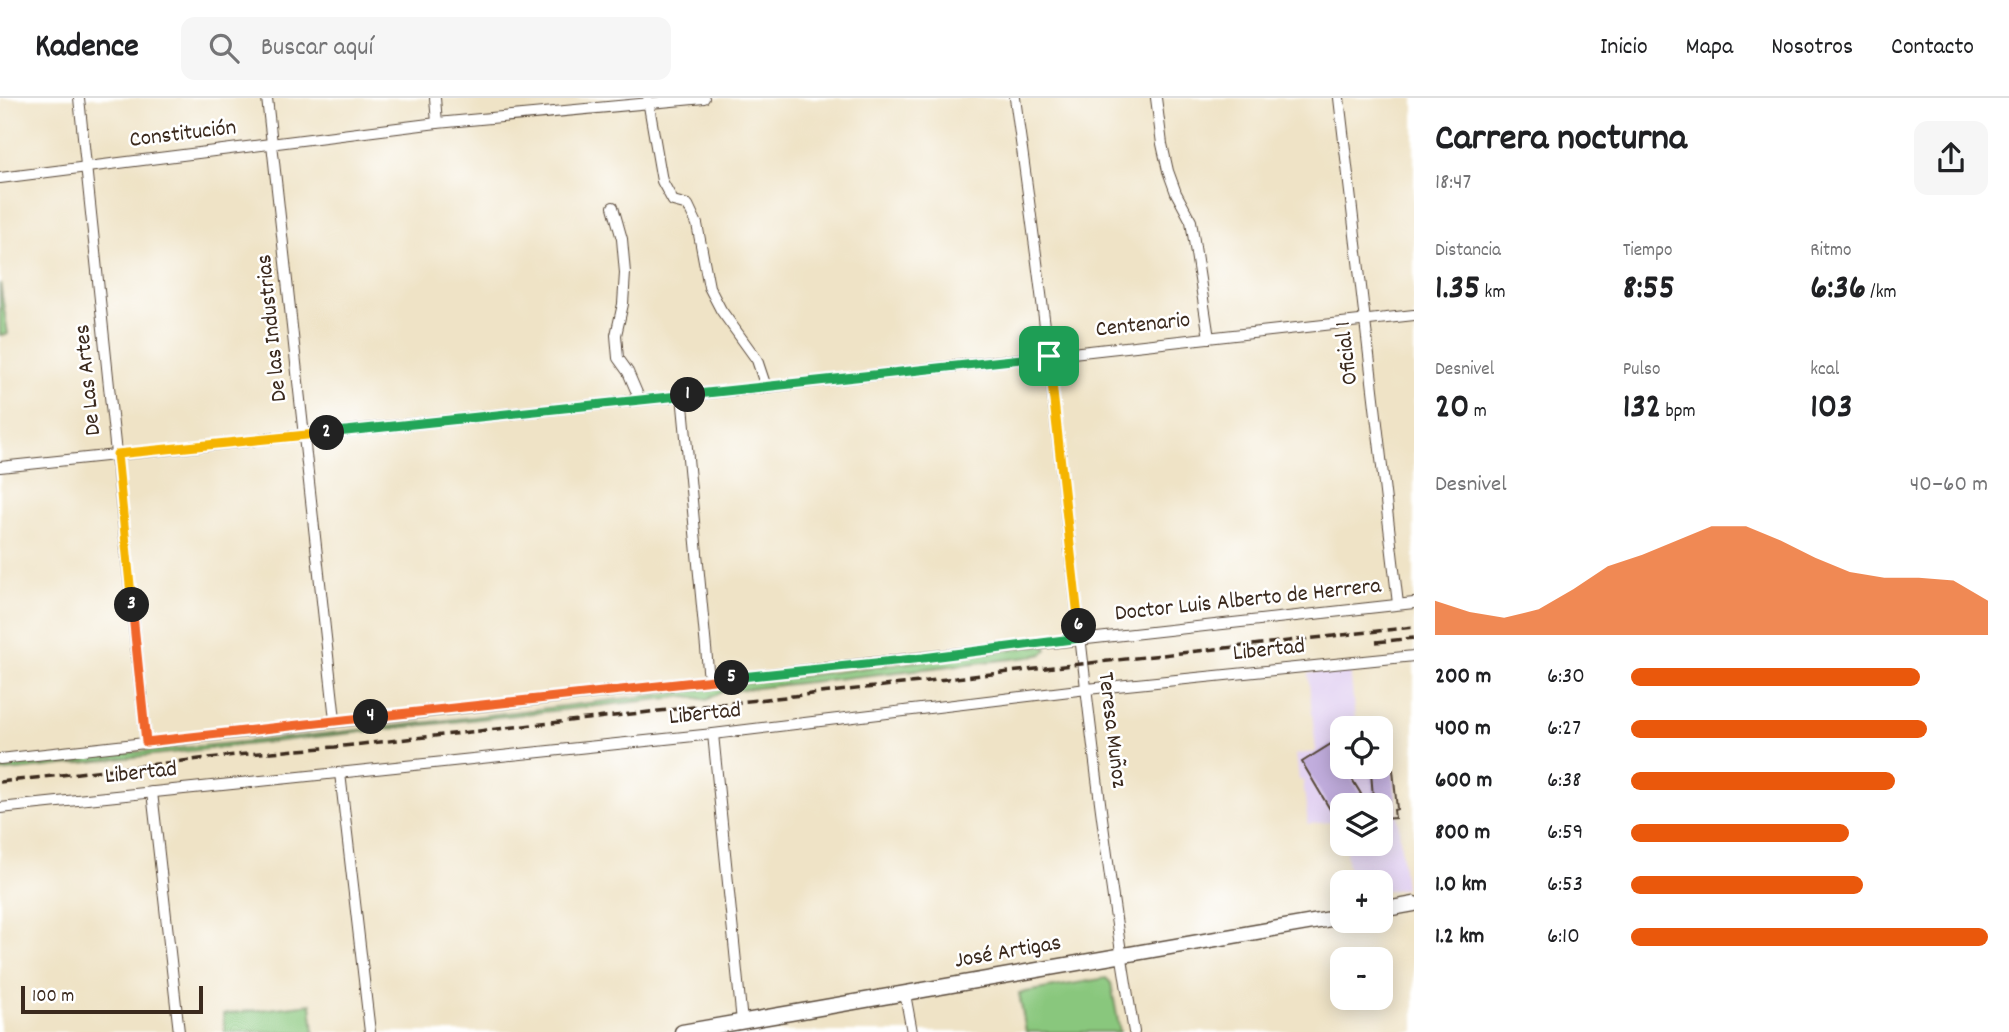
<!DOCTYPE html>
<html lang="es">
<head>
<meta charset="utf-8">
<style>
	:root { --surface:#fff; --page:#f6f6f6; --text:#202124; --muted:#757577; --line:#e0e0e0; --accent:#ea580c }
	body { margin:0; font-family:Dekko,sans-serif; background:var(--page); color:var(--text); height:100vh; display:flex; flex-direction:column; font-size:26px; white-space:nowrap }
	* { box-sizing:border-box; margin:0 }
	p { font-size:23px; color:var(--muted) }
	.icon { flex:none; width:38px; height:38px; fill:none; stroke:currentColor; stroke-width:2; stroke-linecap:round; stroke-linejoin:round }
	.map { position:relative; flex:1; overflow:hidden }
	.drawer { display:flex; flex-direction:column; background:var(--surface); width:595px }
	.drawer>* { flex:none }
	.controls { position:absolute; left:1330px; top:618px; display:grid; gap:14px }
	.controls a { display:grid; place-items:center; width:63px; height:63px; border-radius:14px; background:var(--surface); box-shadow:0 4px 18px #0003; font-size:35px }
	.scale { position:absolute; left:21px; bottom:18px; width:182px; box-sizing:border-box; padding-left:7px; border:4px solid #3b2a1e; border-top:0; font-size:19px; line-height:24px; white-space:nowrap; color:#3b2a1e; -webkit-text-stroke:5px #fff; paint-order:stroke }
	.pin { position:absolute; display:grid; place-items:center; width:60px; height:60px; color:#fff; margin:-30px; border-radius:14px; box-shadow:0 4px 10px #0006 }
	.km { position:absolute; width:35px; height:35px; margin:-18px; border-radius:50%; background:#222; color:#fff; font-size:19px; line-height:35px; text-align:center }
	.round { display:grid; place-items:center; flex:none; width:74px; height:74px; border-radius:14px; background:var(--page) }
	.overview { display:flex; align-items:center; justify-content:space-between; height:119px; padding:0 21px }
	h1 { font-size:38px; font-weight:700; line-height:52px }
	.metrics { display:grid; grid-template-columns:repeat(3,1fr); gap:10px; height:119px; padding:7px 21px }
	.metrics div { display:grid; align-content:center }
	.metrics b { font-size:35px; font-weight:700 }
	.metrics small { font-size:19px; font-weight:400 }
	.metrics p { font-size:19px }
	.chart { height:196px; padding:14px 21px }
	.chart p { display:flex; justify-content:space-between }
	.chart svg { width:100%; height:126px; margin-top:7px; fill:var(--accent); opacity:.7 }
	ul { padding:0 21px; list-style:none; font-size:23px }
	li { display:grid; grid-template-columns:112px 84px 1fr; align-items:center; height:52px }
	li i { height:18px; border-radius:9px; background:var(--accent) }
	header { display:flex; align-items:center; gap:42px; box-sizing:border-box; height:98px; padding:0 35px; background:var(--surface); border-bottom:2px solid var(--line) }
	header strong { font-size:33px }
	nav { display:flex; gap:38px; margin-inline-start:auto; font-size:24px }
	.search { width:490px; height:63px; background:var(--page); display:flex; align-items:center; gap:18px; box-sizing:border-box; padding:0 24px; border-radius:14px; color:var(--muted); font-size:26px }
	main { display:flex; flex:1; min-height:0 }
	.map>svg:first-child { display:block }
	.built { fill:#e3d3f2 }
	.green { fill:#89c77d; stroke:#62784e; stroke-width:2 }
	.building { fill:#c1addd }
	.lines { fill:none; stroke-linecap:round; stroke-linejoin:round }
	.street-casing { stroke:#564637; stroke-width:12 }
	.secondary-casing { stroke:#564637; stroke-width:17 }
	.street { stroke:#fff; stroke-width:10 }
	.secondary { stroke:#fff; stroke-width:14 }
	.rail { stroke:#3b2a1e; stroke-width:3.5; stroke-dasharray:10 5; stroke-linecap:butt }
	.split-1-casing { stroke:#fff; stroke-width:14 }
	.split-2-casing { stroke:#fff; stroke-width:14 }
	.split-3-casing { stroke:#fff; stroke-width:14 }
	.split-4-casing { stroke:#fff; stroke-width:14 }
	.split-5-casing { stroke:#fff; stroke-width:14 }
	.split-6-casing { stroke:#fff; stroke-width:14 }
	.split-7-casing { stroke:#fff; stroke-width:14 }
	.split-1 { stroke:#22a559; stroke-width:9 }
	.split-2 { stroke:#22a559; stroke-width:9 }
	.split-3 { stroke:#f5b400; stroke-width:9 }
	.split-4 { stroke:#f0652b; stroke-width:9 }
	.split-5 { stroke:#f0652b; stroke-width:9 }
	.split-6 { stroke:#22a559; stroke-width:9 }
	.split-7 { stroke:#f5b400; stroke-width:9 }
	.labels { text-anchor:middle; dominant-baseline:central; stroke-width:5; stroke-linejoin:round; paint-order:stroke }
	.street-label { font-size:23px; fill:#3b2a1e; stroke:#fff }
</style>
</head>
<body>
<header>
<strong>Kadence</strong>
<div class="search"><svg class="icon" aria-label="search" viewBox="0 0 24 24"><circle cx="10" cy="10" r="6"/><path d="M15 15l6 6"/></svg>Buscar aquí</div>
<nav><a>Inicio</a><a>Mapa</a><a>Nosotros</a><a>Contacto</a></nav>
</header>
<main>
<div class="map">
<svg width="1414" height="934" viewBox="0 0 1414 934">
	<rect width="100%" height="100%" fill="#fff"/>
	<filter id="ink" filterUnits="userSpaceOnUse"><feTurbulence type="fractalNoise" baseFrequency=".0143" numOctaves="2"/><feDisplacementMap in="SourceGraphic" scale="14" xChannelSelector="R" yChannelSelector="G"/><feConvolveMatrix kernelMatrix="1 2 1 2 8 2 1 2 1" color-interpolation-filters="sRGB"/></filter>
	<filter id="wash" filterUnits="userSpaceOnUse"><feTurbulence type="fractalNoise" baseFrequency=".00686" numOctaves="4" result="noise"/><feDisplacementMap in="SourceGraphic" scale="28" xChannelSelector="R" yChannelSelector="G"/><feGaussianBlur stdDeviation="1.57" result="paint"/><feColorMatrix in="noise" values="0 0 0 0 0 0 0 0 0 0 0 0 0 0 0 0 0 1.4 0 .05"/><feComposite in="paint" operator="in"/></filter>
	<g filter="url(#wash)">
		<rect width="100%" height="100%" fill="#efe3c6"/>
		<polygon class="built" points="1350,571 1356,630 1342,630 1342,668 1359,669 1361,675 1393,672 1405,790 1381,794 1381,784 1350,784 1345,746 1381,746 1381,707 1342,707 1342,723 1308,726 1303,682 1299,682 1296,656 1316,654 1308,575"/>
		<g class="green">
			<polygon points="0,185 8,236 0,237"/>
			<path d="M1044,547L1047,551L1043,556L1029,559L721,594L707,602L687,598L0,674V665C349,640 697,591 1044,547Z"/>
			<polygon points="1106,880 1111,885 1120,934 1026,934 1019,895"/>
			<polygon points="311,906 314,934 225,934 223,916"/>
		</g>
		<g id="blocks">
			<g class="building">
				<polygon points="1331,646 1342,668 1344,668 1361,696 1358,698 1363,707 1342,707 1342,719 1340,721 1334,711 1331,713 1302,664"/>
				<polygon points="1393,672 1397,711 1394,712 1395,720 1381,721 1381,707 1369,707 1368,700 1373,699 1371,674"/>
			</g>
		</g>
	</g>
	<g filter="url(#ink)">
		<use href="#blocks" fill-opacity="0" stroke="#564637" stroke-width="2"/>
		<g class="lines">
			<defs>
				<g id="street">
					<polyline points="79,0 146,644"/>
					<polyline points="267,0 335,622"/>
					<polyline points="435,0 437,25"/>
					<path d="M1015,0C1027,87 1039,175 1049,262C1075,486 1096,712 1134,934"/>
					<polyline points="1156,0 1162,46 1168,73 1176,95 1191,123 1209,240"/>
					<polyline points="1339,0 1398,506"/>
					<polyline points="648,2 662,83 673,103 688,107 697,126 709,189 721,212 757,262 766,289"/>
					<polyline points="0,80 437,25 704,0"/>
					<polyline points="613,109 622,141 625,175 623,206 616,237 618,260 628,274 640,302"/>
					<polyline points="682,297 709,582"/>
					<polyline points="0,369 766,289 1414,217"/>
					<polyline points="713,636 742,924"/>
					<polyline points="0,661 1414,505"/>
					<polyline points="340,675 370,934"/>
					<polyline points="152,694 179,934"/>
					<polyline points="0,710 713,636 1087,591 1414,558"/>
					<polyline points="905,896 912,934"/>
				</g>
				<g id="secondary">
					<polyline points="1381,812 1414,806"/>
					<polyline points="682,934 1342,819"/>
				</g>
			</defs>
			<use href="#street" class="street-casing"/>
			<use href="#secondary" class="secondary-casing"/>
			<use href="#street" class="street"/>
			<use href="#secondary" class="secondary"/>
			<g class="rail">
				<polyline points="1376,544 1414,540"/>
				<polyline points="0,684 235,657 335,649 1414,529"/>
			</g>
		</g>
	</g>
	<g class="lines" filter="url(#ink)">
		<defs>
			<polyline id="split-1" points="688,297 1049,258"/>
			<polyline id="split-2" points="327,335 688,297"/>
			<polyline id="split-3" points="132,507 117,356 327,335"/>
			<polyline id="split-4" points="132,507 146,644 371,619"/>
			<polyline id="split-5" points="371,619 732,580"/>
			<polyline id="split-6" points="732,580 923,560 1080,540 1079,528"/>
			<polyline id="split-7" points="1049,258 1079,528"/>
		</defs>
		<use href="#split-1" class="split-1-casing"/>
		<use href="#split-2" class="split-2-casing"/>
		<use href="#split-3" class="split-3-casing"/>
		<use href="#split-4" class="split-4-casing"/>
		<use href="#split-5" class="split-5-casing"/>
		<use href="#split-6" class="split-6-casing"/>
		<use href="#split-7" class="split-7-casing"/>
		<use href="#split-1" class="split-1"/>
		<use href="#split-2" class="split-2"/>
		<use href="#split-3" class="split-3"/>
		<use href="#split-4" class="split-4"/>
		<use href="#split-5" class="split-5"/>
		<use href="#split-6" class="split-6"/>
		<use href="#split-7" class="split-7"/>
	</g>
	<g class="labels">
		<g class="street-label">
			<text transform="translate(183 37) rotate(-7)">Constitución</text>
			<text transform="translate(1143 228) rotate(-6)">Centenario</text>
			<text transform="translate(273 230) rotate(-96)">De las Industrias</text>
			<text transform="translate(1348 255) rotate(-97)">Oficial 1</text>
			<text transform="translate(89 282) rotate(-96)">De Las Artes</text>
			<text transform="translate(1248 503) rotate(-6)">Doctor Luis Alberto de Herrera</text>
			<text transform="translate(1269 553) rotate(-6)">Libertad</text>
			<text transform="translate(705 617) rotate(-6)">Libertad</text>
			<text transform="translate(1111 632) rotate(83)">Teresa Muñoz</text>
			<text transform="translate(141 676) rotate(-6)">Libertad</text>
			<text transform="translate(1008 855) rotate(-10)">José Artigas</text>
		</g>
	</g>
</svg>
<div class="controls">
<a><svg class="icon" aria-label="locate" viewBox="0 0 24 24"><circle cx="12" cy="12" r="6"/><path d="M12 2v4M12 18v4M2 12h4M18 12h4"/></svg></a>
<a><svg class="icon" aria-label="layers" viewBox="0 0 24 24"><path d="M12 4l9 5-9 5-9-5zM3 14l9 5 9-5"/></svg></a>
<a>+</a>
<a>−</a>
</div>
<div class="scale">100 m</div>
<div class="pin" style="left:1049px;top:258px;background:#1e9e55"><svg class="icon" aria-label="arrive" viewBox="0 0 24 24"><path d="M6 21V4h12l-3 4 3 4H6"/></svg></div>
<b class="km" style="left:688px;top:297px">1</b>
<b class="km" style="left:327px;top:335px">2</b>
<b class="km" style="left:132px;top:507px">3</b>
<b class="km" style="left:371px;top:619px">4</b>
<b class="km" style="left:732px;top:580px">5</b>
<b class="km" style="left:1079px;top:528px">6</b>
</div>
<section class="drawer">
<div class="overview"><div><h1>Carrera nocturna</h1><p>18:47</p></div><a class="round"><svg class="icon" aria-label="share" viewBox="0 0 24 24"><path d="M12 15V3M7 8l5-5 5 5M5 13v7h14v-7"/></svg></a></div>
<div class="metrics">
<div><p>Distancia</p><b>1.35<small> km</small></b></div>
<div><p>Tiempo</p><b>8:55</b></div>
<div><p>Ritmo</p><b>6:36<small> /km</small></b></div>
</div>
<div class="metrics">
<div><p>Desnivel</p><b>20<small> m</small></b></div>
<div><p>Pulso</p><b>132<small> bpm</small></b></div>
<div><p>kcal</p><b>103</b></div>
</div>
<div class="chart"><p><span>Desnivel</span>40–60 m</p>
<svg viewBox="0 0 160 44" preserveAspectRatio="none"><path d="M0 44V32L10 36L20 38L30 35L40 28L50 20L60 16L70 11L80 6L90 6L100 11L110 17L120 22L130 24L140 24L150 25L160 32V44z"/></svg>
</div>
<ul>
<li><b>200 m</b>6:30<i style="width:81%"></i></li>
<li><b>400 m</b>6:27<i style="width:83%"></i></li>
<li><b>600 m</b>6:38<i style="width:74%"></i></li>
<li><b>800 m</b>6:59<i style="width:61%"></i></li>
<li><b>1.0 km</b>6:53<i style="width:65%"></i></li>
<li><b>1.2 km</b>6:10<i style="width:100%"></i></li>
</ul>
</section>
</main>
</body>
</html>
